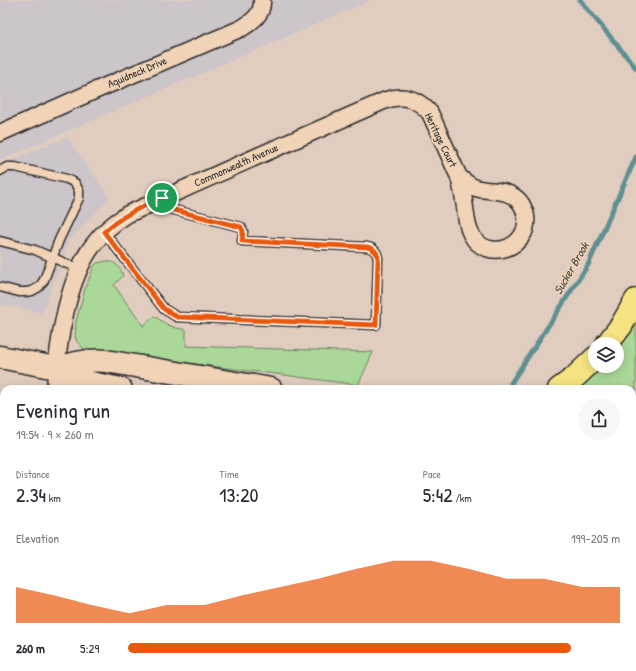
<!DOCTYPE html>
<html lang="en">
<head>
<meta charset="utf-8">
<style>
	:root { --surface:#fff; --page:#f7f7f7; --text:#2b2b33; --muted:#7c7c81; --accent:#ea580c }
	body { margin:0; font-family:"Patrick Hand",sans-serif; background:var(--page); color:var(--text); height:100vh; display:flex; flex-direction:column; font-size:15px; white-space:nowrap }
	* { box-sizing:border-box; margin:0 }
	p { font-size:13px; color:var(--muted) }
	.icon { flex:none; width:22px; height:22px; fill:none; stroke:currentColor; stroke-width:2; stroke-linecap:round; stroke-linejoin:round }
	.map { position:relative; flex:1; overflow:hidden }
	.side { position:absolute; left:0px; top:385px; width:636px; height:286px; display:flex; flex-direction:column; background:var(--surface); border-radius:12px 12px 0 0; box-shadow:0 2px 10px #0003 }
	.side>* { flex:none }
	.fabs { position:absolute; left:588px; top:337px; display:grid; gap:8px }
	.fabs a { display:grid; place-items:center; width:36px; height:36px; border-radius:50%; background:var(--surface); box-shadow:0 2px 10px #0003; font-size:20px }
	.pin { position:absolute; display:grid; place-items:center; width:34px; height:34px; color:#fff; margin:-17px; border:2px solid #fff; border-radius:50%; box-shadow:0 1px 4px #0007 }
	.round { display:grid; place-items:center; flex:none; width:42px; height:42px; border-radius:21px; background:var(--page) }
	.headline { display:flex; align-items:center; justify-content:space-between; height:68px; padding:0 16px }
	h1 { font-size:22px; font-weight:600; line-height:30px }
	.figures { display:grid; grid-template-columns:repeat(3,1fr); gap:6px; height:68px; padding:4px 16px }
	.figures div { display:grid; align-content:center }
	.figures b { font-size:20px; font-weight:600 }
	.figures small { font-size:11px; font-weight:400 }
	.figures p { font-size:11px }
	.chart { height:112px; padding:8px 16px }
	.chart p { display:flex; justify-content:space-between }
	.chart svg { width:100%; height:72px; margin-top:4px; fill:var(--accent); opacity:.7 }
	ul { padding:0 16px; list-style:none; font-size:13px }
	li { display:grid; grid-template-columns:64px 48px 1fr; align-items:center; height:30px }
	li i { height:10px; border-radius:5px; background:var(--accent) }
	.map>svg:first-child { display:block }
	.built { fill:#ccc5c9 }
	.green { fill:#aad898; stroke:#6a8262 }
	.lines { fill:none; stroke-linecap:round; stroke-linejoin:round }
	.stream { stroke:#5f8f93; stroke-width:5 }
	.service-casing { stroke:#2b2b2b; stroke-width:11 }
	.minor-casing { stroke:#2b2b2b; stroke-width:19 }
	.secondary-casing { stroke:#2b2b2b; stroke-width:25 }
	.motorway-casing { stroke:#2b2b2b; stroke-width:25 }
	.service { stroke:#f1d3b7; stroke-width:8 }
	.minor { stroke:#f1d3b7; stroke-width:16 }
	.secondary { stroke:#f1d3b7; stroke-width:22 }
	.motorway { stroke:#f6e381; stroke-width:22 }
	.route-casing { stroke:#fff; stroke-width:8 }
	.route { stroke:#ea580c; stroke-width:5 }
	.labels { text-anchor:middle; dominant-baseline:central; stroke-width:3; stroke-linejoin:round; paint-order:stroke }
	.street-label { font-size:11px; fill:#2b2b2b; stroke:#f1d3b7 }
	.water-label { font-size:12px; font-style:italic; fill:#384445; stroke:#f1d3b7 }
</style>
</head>
<body>
<div class="map">
<svg width="636" height="671" viewBox="0 0 636 671">
	<rect width="100%" height="100%" fill="#e0cdbf"/>
	<filter id="ink" filterUnits="userSpaceOnUse"><feTurbulence type="fractalNoise" baseFrequency=".025" numOctaves="2"/><feDisplacementMap in="SourceGraphic" scale="8" xChannelSelector="R" yChannelSelector="G"/><feConvolveMatrix kernelMatrix="1 2 1 2 8 2 1 2 1" color-interpolation-filters="sRGB"/></filter>
	<g filter="url(#ink)">
		<g class="built">
			<polygon points="0,0 372,0 0,160"/>
			<polygon points="67,137 110,198 69,240 42,313 0,304 0,165"/>
		</g>
		<g class="green">
			<path d="M106,261C116,262 120,266 123,276L114,285L143,326L155,316C167,326 172,327 186,330V346L373,352L358,385L276,374L95,352L86,350L81,346L77,342L75,336L76,321L85,289L94,266L97,263Z"/>
			<polygon points="636,318 636,452 632,451 632,389 574,389 600,366 617,366 617,346"/>
			<polygon points="632,477 636,478 636,497 632,496"/>
			<polygon points="632,524 636,525 636,572 632,566"/>
			<polygon points="632,605 636,613 636,671 427,671 425,667 632,667"/>
			<polygon points="136,667 403,667 404,671 126,671"/>
		</g>
		<g class="lines">
			<g class="stream">
				<polyline points="580,0 636,68"/>
				<polyline points="511,383 588,265 636,157"/>
				<polyline points="578,667 578,671"/>
			</g>
			<defs>
				<g id="service">
					<polyline points="0,171 7,167 15,167 67,179 75,183 79,191 79,198 59,240 44,280 39,287 32,291 26,292 19,292 0,287"/>
					<path d="M104,232L164,309L177,317L376,325L378,258C377,252 373,248 367,247L242,241L243,231L241,227L170,209L167,206L162,198"/>
					<polyline points="0,241 35,250 79,269"/>
				</g>
				<g id="minor">
					<path d="M0,133L94,91L242,28C253,21 263,14 262,0"/>
					<path d="M459,177C466,183 472,188 480,189C495,192 509,189 520,202C523,206 525,211 526,216C530,249 486,263 471,234C466,225 466,212 464,201C463,193 461,185 459,177Z"/>
					<path d="M55,389C57,346 67,278 94,244C103,231 115,222 128,214L258,156L386,100C404,94 418,99 430,113L459,177"/>
					<polyline points="0,511 4,509"/>
					<polyline points="414,667 416,671"/>
					<polyline points="81,671 91,667"/>
				</g>
				<g id="secondary">
					<polyline points="0,357 56,368 75,378 86,382 121,389"/>
					<path d="M56,368C74,364 88,359 106,361L271,389"/>
					<polyline points="632,465 636,466"/>
					<polyline points="632,507 636,508"/>
				</g>
				<g id="motorway">
					<polyline points="607,344 621,326 636,300"/>
					<polyline points="559,389 574,378 595,358"/>
					<polyline points="632,581 636,588"/>
				</g>
			</defs>
			<use href="#service" class="service-casing"/>
			<use href="#minor" class="minor-casing"/>
			<use href="#secondary" class="secondary-casing"/>
			<use href="#motorway" class="motorway-casing"/>
			<use href="#service" class="service"/>
			<use href="#minor" class="minor"/>
			<use href="#secondary" class="secondary"/>
			<use href="#motorway" class="motorway"/>
		</g>
	</g>
	<g class="lines" filter="url(#ink)">
		<defs>
			<path id="route" d="M162,198L167,206L170,209L241,227L243,231L242,241L367,247C373,248 377,251 378,258L376,325L177,317L164,309L104,232C121,216 141,207 162,198Z"/>
		</defs>
		<use href="#route" class="route-casing"/>
		<use href="#route" class="route"/>
	</g>
	<g class="labels">
		<g class="street-label">
			<text transform="translate(137 72) rotate(-23)">Aquidneck Drive</text>
			<text transform="translate(441 140) rotate(64)">Heritage Court</text>
			<text transform="translate(236 165) rotate(-24)">Commonwealth Avenue</text>
		</g>
		<g class="water-label">
			<text transform="translate(571 268) rotate(-60)">Sucker Brook</text>
		</g>
	</g>
</svg>
<div class="fabs">
<a><svg class="icon" aria-label="layers" viewBox="0 0 24 24"><path d="M12 4l9 5-9 5-9-5zM3 14l9 5 9-5"/></svg></a>
</div>
<div class="pin" style="left:162px;top:198px;background:#1e9e55"><svg class="icon" aria-label="arrive" viewBox="0 0 24 24"><path d="M6 21V4h12l-3 4 3 4H6"/></svg></div>
<section class="side">
<div class="headline"><div><h1>Evening run</h1><p>19:54 · 9 × 260 m</p></div><a class="round"><svg class="icon" aria-label="share" viewBox="0 0 24 24"><path d="M12 15V3M7 8l5-5 5 5M5 13v7h14v-7"/></svg></a></div>
<div class="figures">
<div><p>Distance</p><b>2.34<small> km</small></b></div>
<div><p>Time</p><b>13:20</b></div>
<div><p>Pace</p><b>5:42<small> /km</small></b></div>
</div>
<div class="chart"><p><span>Elevation</span>199–205 m</p>
<svg viewBox="0 0 160 44" preserveAspectRatio="none"><path d="M0 44V22L10 27L20 33L30 38L40 33L50 33L60 27L70 22L80 17L90 11L100 6L110 6L120 11L130 17L140 17L150 22L160 22V44z"/></svg>
</div>
<ul>
<li><b>260 m</b>5:29<i style="width:90%"></i></li>
</ul>
</section>
</div>
</body>
</html>
